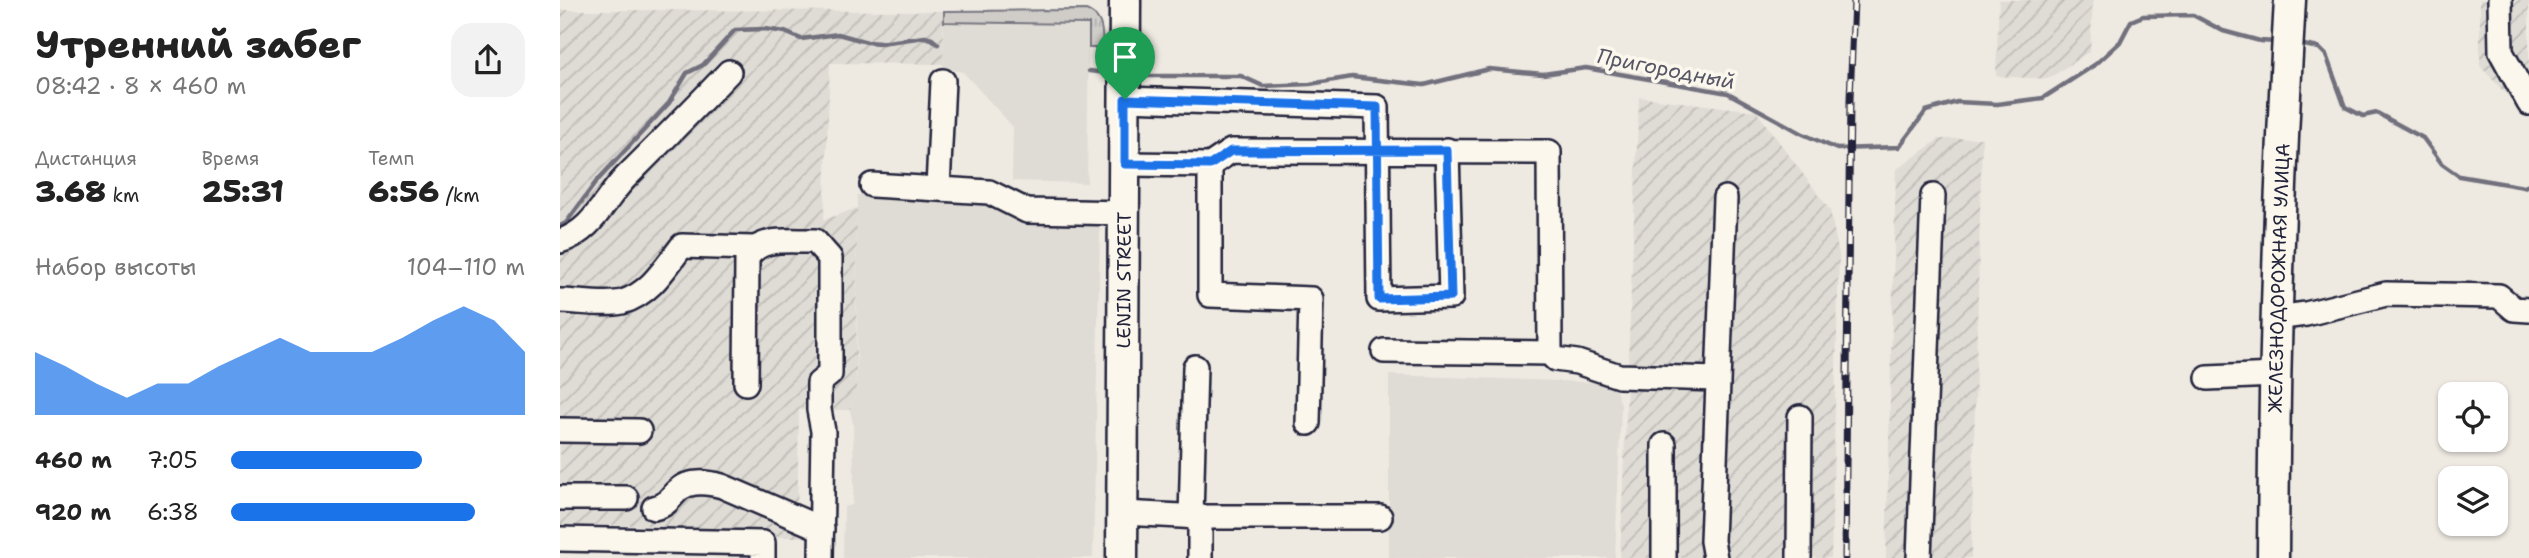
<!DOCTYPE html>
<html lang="ru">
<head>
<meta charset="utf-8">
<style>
	:root { --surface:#fff; --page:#f2f2f2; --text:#222; --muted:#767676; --accent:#1a73e8 }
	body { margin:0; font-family:"Shantell Sans",sans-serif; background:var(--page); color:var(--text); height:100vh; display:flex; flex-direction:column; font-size:26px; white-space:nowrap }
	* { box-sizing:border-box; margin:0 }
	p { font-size:23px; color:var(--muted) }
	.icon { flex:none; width:38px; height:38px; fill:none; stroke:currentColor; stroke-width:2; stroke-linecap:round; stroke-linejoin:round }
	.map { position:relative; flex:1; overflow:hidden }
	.details { display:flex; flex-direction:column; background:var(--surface); width:560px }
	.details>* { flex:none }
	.controls { position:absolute; left:1878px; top:382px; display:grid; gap:14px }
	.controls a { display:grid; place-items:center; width:70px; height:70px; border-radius:14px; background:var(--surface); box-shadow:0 2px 5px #0004; font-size:35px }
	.pin { position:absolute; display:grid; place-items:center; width:60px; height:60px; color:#fff; margin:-72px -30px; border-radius:50% 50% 50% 0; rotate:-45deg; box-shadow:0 0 7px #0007 }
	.pin .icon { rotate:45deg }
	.round { display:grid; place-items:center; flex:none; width:74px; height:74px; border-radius:21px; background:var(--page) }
	.head { display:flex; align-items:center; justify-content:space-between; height:119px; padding:0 35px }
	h1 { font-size:38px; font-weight:800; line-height:52px }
	.figures { display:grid; grid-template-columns:repeat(3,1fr); gap:10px; height:119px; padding:7px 35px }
	.figures div { display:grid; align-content:center }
	.figures b { font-size:30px; font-weight:800 }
	.figures small { font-size:19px; font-weight:400 }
	.figures p { font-size:19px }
	.chart { height:196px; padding:14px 35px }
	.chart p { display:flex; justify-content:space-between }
	.chart svg { width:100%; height:126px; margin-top:7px; fill:var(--accent); opacity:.7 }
	ul { padding:0 35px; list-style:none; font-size:23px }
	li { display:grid; grid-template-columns:112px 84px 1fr; align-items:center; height:52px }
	li i { height:18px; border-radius:9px; background:var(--accent) }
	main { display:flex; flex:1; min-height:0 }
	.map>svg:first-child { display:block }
	.built { fill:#dfdbd5 }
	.industrial { fill:url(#industrial-furrows) }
	.grass { fill:url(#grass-tufts); stroke:#797882; stroke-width:2 }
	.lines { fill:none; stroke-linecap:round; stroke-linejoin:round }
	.stream { stroke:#716f7c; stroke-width:4.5 }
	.minor-casing { stroke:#22223b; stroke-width:28 }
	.major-casing { stroke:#22223b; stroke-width:35 }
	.minor { stroke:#fbf7ec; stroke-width:23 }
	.major { stroke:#fbf7ec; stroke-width:30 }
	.rail-casing { stroke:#22223b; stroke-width:7 }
	.rail { stroke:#fbf7ec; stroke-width:4.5; stroke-dasharray:13; stroke-linecap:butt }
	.route-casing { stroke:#fff; stroke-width:14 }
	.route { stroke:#1a73e8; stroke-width:9 }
	.labels { text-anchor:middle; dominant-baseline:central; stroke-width:7; stroke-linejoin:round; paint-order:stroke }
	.street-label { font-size:19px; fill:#22223b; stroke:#fbf7ec }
	.water-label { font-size:21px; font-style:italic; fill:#575666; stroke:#fbf7ec }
</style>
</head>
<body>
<main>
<section class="details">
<div class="head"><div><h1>Утренний забег</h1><p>08:42 · 8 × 460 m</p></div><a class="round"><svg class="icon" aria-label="share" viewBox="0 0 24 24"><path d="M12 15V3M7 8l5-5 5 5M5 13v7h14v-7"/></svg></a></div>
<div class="figures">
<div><p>Дистанция</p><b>3.68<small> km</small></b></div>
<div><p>Время</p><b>25:31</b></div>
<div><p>Темп</p><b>6:56<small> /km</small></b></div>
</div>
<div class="chart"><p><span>Набор высоты</span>104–110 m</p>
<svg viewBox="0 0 160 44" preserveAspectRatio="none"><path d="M0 44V22L10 27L20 33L30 38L40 33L50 33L60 27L70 22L80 17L90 22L100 22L110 22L120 17L130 11L140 6L150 11L160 22V44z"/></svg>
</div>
<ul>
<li><b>460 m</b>7:05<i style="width:65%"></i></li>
<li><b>920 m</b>6:38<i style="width:83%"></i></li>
</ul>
</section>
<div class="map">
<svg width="1969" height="558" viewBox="0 0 1969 558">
	<defs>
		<pattern id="industrial-furrows" width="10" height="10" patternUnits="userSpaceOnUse" patternTransform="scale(1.75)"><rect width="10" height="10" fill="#dfdbd5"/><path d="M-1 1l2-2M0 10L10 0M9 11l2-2" fill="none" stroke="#bfbcb8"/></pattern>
		<pattern id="grass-tufts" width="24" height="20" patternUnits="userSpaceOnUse" patternTransform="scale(1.75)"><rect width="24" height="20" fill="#d0cdc9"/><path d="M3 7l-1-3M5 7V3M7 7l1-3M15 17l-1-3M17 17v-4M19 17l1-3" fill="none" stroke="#b2b0ae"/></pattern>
	</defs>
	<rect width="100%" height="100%" fill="#eeeae2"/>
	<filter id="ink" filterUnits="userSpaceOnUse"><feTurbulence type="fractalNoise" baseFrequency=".0143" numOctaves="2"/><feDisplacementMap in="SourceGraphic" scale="14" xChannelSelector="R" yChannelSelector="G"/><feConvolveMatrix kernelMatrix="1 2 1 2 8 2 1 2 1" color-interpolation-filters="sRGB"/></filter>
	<g filter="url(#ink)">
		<g class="built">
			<polygon points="384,22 529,24 527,183 452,181 453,127 403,72 383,68"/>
			<polygon points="297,195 327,196 327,200 429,201 538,223 540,228 533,558 283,558 284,507 292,505 294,489 293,424 290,410 296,393 297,354"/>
			<polygon points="829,375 1053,383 1061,404 1055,558 829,558"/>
		</g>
		<g class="industrial">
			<polygon points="1439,0 1533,0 1530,51 1488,79 1436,76"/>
			<polygon points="1920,0 1969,0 1969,119 1920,66"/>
			<polygon points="0,10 384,11 383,64 270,63 264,220 297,208 296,393 290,410 239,410 237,526 242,537 181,537 173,531 134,530 84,525 0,525"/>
			<polygon points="1079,97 1196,111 1270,210 1279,255 1271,558 1060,558"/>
			<polygon points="1422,138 1411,558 1326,558 1336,170 1379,139"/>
		</g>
		<path class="grass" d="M526,10C544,17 542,32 543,48H529V24L384,22V11Z"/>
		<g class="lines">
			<g class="stream">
				<polyline points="1739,44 1759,48 1766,55 1785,107 1803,116 1817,113 1863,138 1882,164 1899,176 1964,187 1969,185"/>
				<polyline points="529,71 556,74"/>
				<polyline points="575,76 681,76 703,86 750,84 792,77 864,85 929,69 983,74 1026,68 1168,93 1243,134 1277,149 1339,147 1366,111 1397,102 1437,104 1483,98 1536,64 1560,42 1571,21 1583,16 1633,15 1663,31 1700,41 1716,42"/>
				<polyline points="0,226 6,223 36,182 109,103 127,73 143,65 175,30 205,29 225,32 241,39 278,34 307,42 320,43 365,37 372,39 378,44"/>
			</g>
			<defs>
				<g id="minor">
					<polyline points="1940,0 1941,52 1969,103"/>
					<polyline points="565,99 817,107 819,299 891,297 887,150"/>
					<polyline points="565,164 650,165 671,151 989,152 990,353 824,351"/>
					<polyline points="650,165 650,295 751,299 748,423"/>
					<polyline points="312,185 429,192 467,211 565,213"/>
					<polyline points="378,188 383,81"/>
					<path d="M0,241C32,232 44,200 65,178C100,143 135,108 169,72"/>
					<path d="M0,301C17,301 46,306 62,302C90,294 105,268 122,246L193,248"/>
					<polyline points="1716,318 1746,314 1826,294 1939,296 1954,309 1969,310"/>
					<polyline points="990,353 995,359 1017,362 1059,376 1157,379"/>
					<polyline points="1648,378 1714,375"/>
					<path d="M186,383L187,258C200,235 232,242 255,241L270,258V374L259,383V410L263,431L261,558"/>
					<polyline points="0,430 79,431"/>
					<polyline points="0,498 66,498"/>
					<path d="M94,508C108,504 107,501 117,491C129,480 147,482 162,486L262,529"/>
					<polyline points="563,513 640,517 640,558"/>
					<polyline points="631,517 635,367"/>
					<polyline points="640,517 820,517"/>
					<polyline points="0,539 203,543 203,558"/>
					<polyline points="1104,558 1104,445"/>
					<polyline points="1155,558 1152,541 1165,198"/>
					<polyline points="1239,558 1240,417"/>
					<polyline points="1359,558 1373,196"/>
				</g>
				<g id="major">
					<path id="s1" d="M562,558L565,0"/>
					<path id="s2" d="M1713,558C1714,372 1719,186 1730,0"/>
				</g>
			</defs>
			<use href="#minor" class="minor-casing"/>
			<use href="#major" class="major-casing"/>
			<use href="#minor" class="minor"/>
			<use href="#major" class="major"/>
			<defs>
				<polyline id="rail" points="1285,558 1290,99 1294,0"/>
			</defs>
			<use href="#rail" class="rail-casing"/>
			<use href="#rail" class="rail"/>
		</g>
	</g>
	<g class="lines" filter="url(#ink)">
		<defs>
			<polyline id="route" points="565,99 565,164 650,165 671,151 887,150 891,297 819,299 817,107 565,99"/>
		</defs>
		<use href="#route" class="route-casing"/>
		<use href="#route" class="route"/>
	</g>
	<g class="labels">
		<g class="street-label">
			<text stroke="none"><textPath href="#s1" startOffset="278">LENIN STREET</textPath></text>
			<text stroke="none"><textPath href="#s2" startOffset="280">ЖЕЛЕЗНОДОРОЖНАЯ УЛИЦА</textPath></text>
		</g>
		<g class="water-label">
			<text transform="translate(1106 69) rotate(11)">Пригородный</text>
		</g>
	</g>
</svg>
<div class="controls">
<a><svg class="icon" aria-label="locate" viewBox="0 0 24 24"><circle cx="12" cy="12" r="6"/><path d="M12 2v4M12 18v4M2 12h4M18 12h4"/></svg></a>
<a><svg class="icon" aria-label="layers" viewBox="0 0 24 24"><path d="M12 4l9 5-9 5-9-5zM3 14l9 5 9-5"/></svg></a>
</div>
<div class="pin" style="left:565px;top:99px;background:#1e9e55"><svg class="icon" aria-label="arrive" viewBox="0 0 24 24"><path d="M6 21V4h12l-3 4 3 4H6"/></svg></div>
</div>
</main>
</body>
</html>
